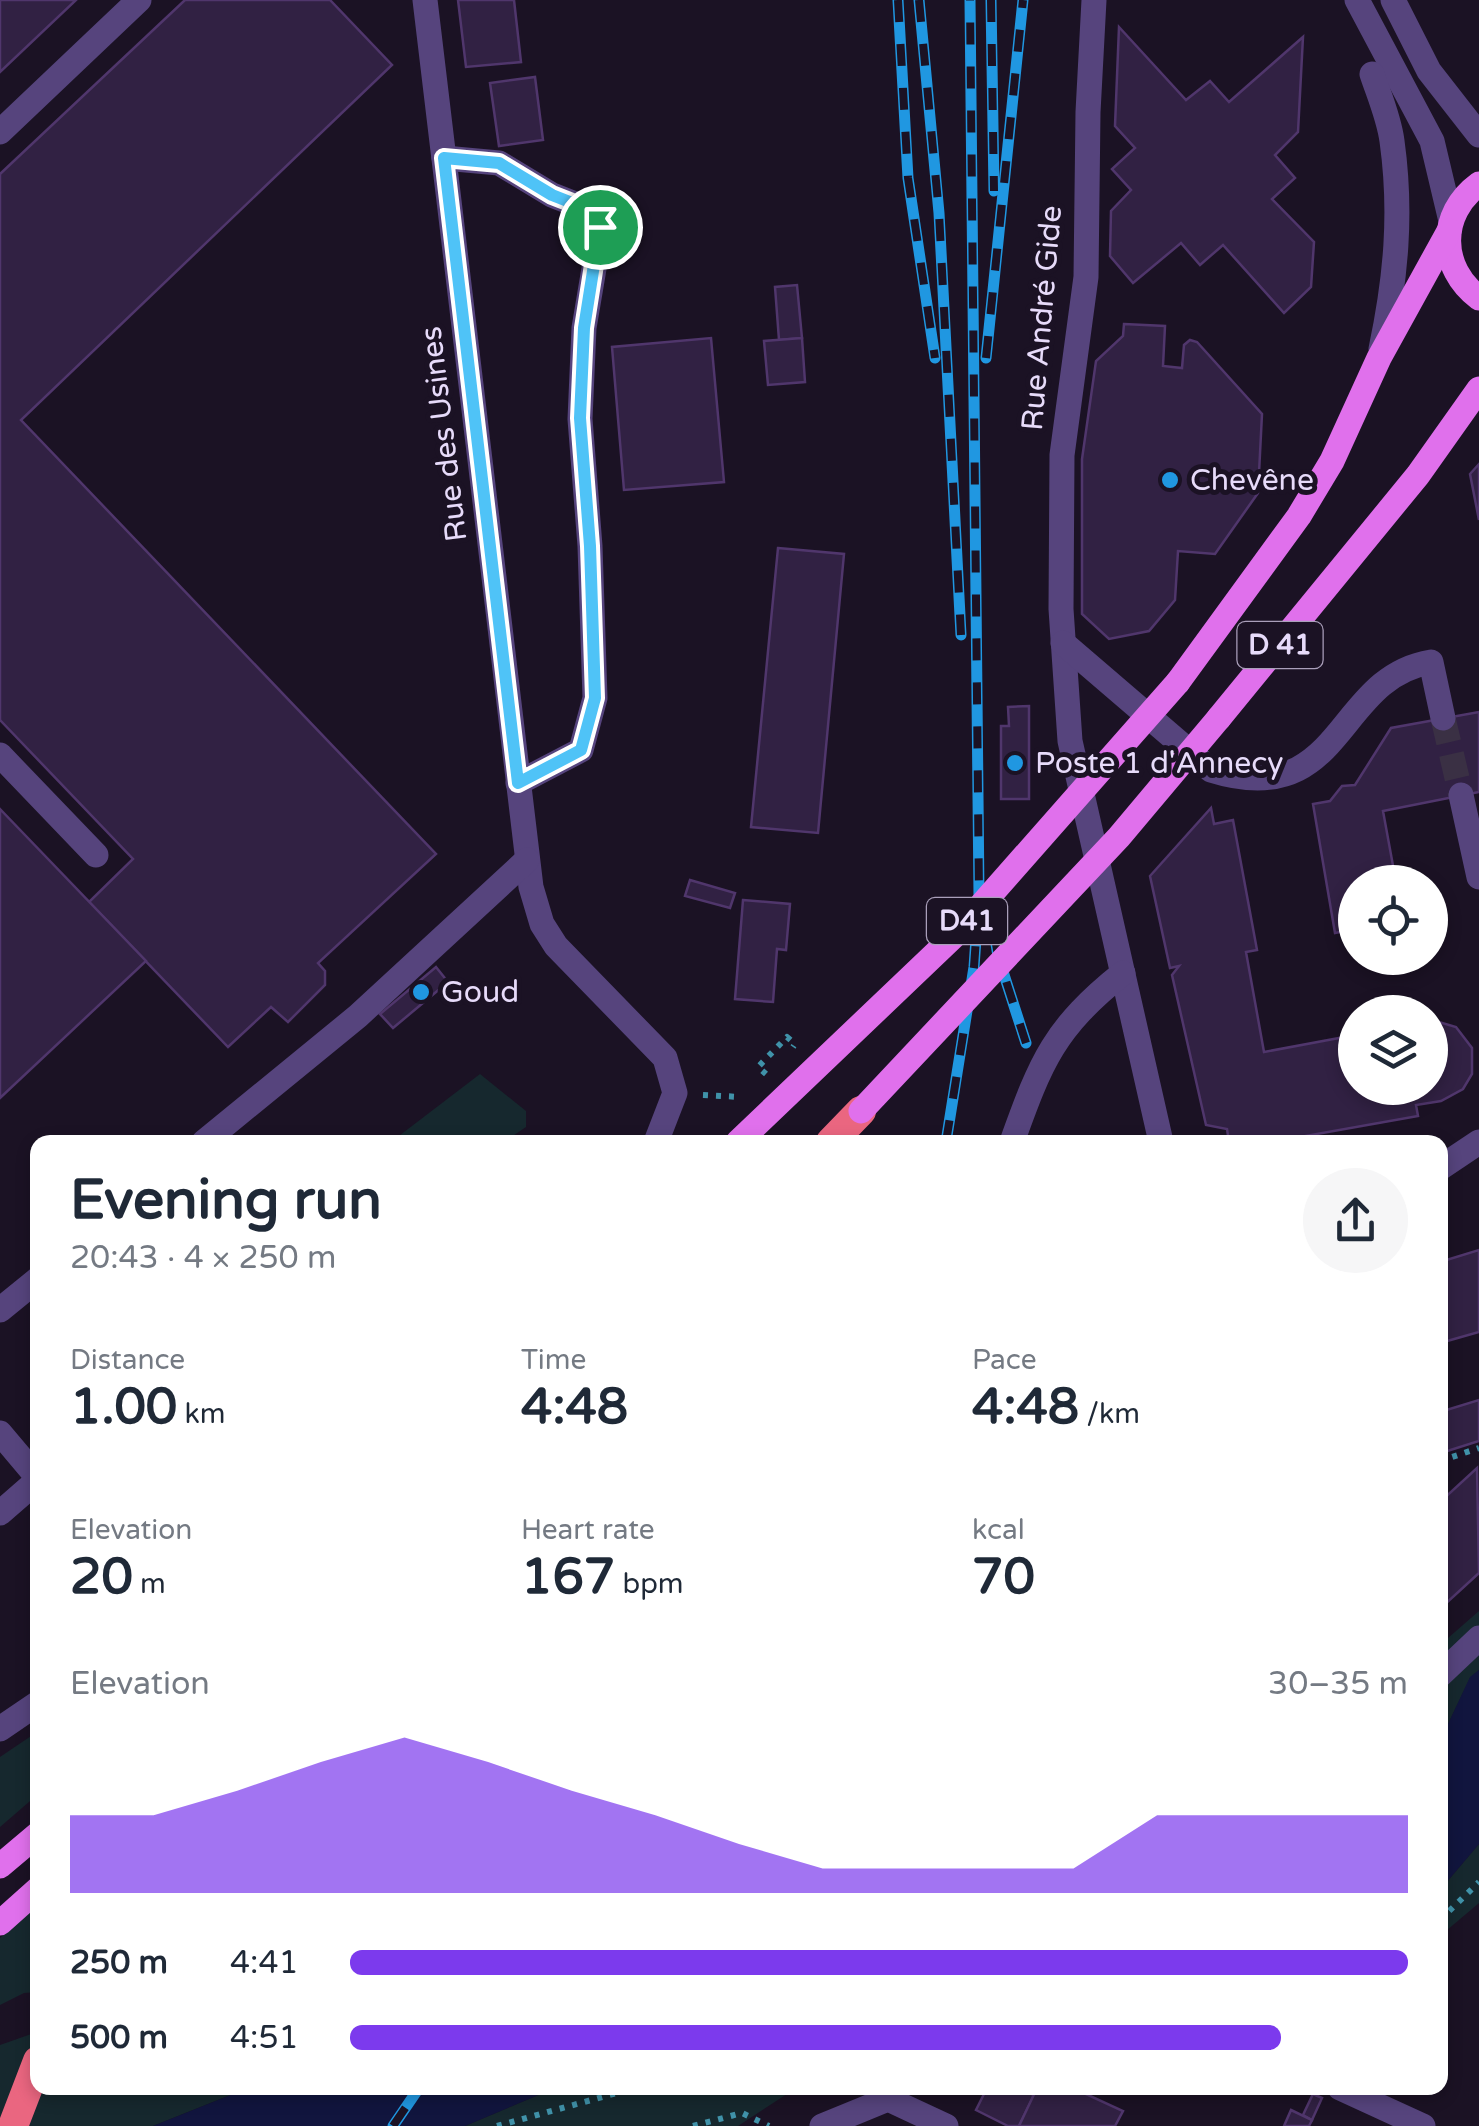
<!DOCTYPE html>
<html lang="en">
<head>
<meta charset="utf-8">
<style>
	:root { --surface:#fff; --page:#f6f6f7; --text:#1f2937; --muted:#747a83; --accent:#7c3aed }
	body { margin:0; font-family:"Varela Round",sans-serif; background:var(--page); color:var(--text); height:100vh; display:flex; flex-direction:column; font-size:38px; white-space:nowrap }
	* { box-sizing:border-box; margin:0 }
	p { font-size:32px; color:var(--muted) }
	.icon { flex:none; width:55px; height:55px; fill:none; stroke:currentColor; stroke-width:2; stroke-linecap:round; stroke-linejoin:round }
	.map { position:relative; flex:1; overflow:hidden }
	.drawer { position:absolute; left:30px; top:1135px; width:1418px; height:960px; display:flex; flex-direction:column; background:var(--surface); border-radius:20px; box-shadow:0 5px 15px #0003 }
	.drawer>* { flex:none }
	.fabs { position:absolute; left:1338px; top:865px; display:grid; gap:20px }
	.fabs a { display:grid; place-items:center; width:110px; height:110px; border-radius:50%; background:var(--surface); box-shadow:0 5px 15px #0003; font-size:50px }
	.pin { position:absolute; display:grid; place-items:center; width:85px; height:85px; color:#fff; margin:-42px; border:5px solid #fff; border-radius:50%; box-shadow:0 2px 10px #0007 }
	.round { display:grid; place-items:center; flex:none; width:105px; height:105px; border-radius:52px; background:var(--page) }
	.overview { display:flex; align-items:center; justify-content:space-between; height:170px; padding:0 40px }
	h1 { font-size:55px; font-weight:800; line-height:75px }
	.metrics { display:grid; grid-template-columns:repeat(3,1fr); gap:15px; height:170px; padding:10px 40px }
	.metrics div { display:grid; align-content:center }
	.metrics b { font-size:50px; font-weight:800 }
	.metrics small { font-size:28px; font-weight:400 }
	.metrics p { font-size:28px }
	.chart { height:280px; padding:20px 40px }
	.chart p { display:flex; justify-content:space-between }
	.chart svg { width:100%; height:180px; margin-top:10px; fill:var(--accent); opacity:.7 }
	ul { padding:0 40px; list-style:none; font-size:32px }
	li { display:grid; grid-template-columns:160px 120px 1fr; align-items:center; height:75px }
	li i { height:25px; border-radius:12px; background:var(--accent) }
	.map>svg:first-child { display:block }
	.green { fill:#16282e }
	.water { fill:#11153e }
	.building { fill:#312143; stroke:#50366c; stroke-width:2.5 }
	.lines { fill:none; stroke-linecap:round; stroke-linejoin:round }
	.minor-tunnel { stroke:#3a3044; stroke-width:25; stroke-dasharray:25 12; stroke-linecap:butt }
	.path { stroke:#4092a9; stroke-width:6; stroke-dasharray:5 8; stroke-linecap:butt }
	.minor { stroke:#56447d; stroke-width:25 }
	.major { stroke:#e070ec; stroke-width:25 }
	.highway { stroke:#ea6680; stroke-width:30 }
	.rail-casing { stroke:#2097e1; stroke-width:11 }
	.rail { stroke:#1b1224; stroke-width:8; stroke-dasharray:22; stroke-linecap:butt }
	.major-bridge { stroke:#e070ec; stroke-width:25 }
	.route-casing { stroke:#fff; stroke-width:20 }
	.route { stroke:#4fc3f7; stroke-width:12 }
	.poi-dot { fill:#2097e1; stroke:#1b1224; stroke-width:4 }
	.labels { text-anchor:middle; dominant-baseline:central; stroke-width:10; stroke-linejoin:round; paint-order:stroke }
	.shield { fill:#1b1224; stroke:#aa9fba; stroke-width:2.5 }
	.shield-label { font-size:28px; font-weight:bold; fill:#e7dbfa }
	.street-label { font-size:30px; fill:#e7dbfa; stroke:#1b1224 }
	.poi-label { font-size:30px; fill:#e7dbfa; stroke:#1b1224; text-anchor:start }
</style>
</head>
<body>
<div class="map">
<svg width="1479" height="2126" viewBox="0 0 1479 2126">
	<rect width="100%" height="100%" fill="#1b1224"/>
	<g class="green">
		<polygon points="480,1074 526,1111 526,1127 504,1142 391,1142"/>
		<polygon points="1479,1611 1479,1670 1470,1678 1440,1741 1440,1645"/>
		<polygon points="37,1732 37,1795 0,1827 0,1757"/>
		<polygon points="1479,1844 1479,1903 1440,1936 1440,1890"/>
		<polygon points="37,1905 37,1992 24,1993 0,2005 0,1938"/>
		<polygon points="37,2032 38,2088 248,2088 153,2126 0,2126 0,2045"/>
		<polygon points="555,2088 805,2088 790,2092 738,2126 465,2126"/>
	</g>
	<g class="water">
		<polygon points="1479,1670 1479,1844 1440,1890 1440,1741 1470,1677"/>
		<polygon points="248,2088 555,2088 465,2126 153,2126"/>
	</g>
	<g class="building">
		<polygon points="0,0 76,0 0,72"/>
		<polygon points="185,0 330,0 392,65 21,420 436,854 318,963 325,971 325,985 288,1022 271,1007 228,1047 89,902 133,859 0,720 0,174"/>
		<polygon points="458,0 514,0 521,62 466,67"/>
		<polygon points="1119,27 1186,100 1210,81 1229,102 1303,37 1298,132 1275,155 1295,178 1272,199 1314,242 1311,287 1284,313 1223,245 1200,265 1181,243 1133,283 1110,256 1111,211 1131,190 1112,169 1135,148 1115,126"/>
		<polygon points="535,77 543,140 499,146 490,83"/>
		<polygon points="797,285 802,338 779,340 775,287"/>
		<polygon points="1124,324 1165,326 1163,366 1182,368 1184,345 1190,340 1197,342 1262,414 1258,493 1215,554 1178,551 1175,600 1149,631 1109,639 1082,614 1082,459 1096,361 1123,336"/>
		<polygon points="711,338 724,482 624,490 612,347"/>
		<polygon points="802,338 805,382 768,385 764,341"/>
		<polygon points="1479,464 1479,520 1470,474"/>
		<polygon points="778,548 844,554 818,833 751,827"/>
		<polygon points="1029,706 1029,799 1001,799 1001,726 1009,726 1008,707"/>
		<polygon points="1479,712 1479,792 1383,811 1396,882 1355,882 1355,929 1335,933 1313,804 1330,801 1342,786 1355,785 1391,728"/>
		<polygon points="1211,808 1214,824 1233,820 1257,950 1246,952 1264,1052 1355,1035 1355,1088 1430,1088 1430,1022 1439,1022 1456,1027 1472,1048 1472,1074 1463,1089 1441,1101 1416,1105 1418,1116 1272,1142 1229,1142 1227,1129 1206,1125 1172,975 1179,966 1170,968 1150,876"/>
		<polygon points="0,809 146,961 0,1098"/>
		<polygon points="690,880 735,893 730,908 685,896"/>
		<polygon points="743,900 790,904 786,950 777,949 773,1002 735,999"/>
		<polygon points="436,967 448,982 393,1028 380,1014"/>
		<polygon points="1479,1250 1479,1332 1440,1343 1440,1262"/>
		<polygon points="1479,1400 1479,1441 1441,1453 1440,1412"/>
		<polygon points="1477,1468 1479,1573 1442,1607 1440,1502"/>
		<polygon points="987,2088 1018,2088 1034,2095 1019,2126 1008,2126 976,2110"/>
		<polygon points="1037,2088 1073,2088 1123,2111 1115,2126 1019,2126"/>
		<polygon points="1313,2094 1322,2098 1312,2120 1303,2115"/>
		<polygon points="1291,2110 1312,2120 1309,2126 1284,2126"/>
	</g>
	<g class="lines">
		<polyline class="minor-tunnel" points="1443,718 1461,795"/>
		<g class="path">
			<polyline points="766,1074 758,1067 787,1037 795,1044 793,1047"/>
			<polyline points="703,1095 741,1097"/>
			<polyline points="1440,1461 1479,1448"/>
			<polyline points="1440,1920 1479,1882"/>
			<polyline points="497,2126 635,2088"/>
			<polyline points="693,2126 742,2113 769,2126"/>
		</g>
		<g class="minor">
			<polyline points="425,0 531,887 542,924 556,946 665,1058 675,1093 656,1142"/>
			<polyline points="1094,0 1088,112 1086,277 1062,455 1061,609 1070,741 1161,1142"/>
			<polyline points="1357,0 1432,141 1451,221"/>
			<polyline points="1393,0 1429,71 1479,135"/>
			<path d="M1372,74C1379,95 1389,118 1392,141C1402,213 1396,278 1381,349"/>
			<polyline points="0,132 139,0"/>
			<polyline points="444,158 499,163 552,195 580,206 601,227 584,328 580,419 590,546 595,698 581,750 518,783"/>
			<path d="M1063,643L1211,770C1345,812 1333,678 1431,662L1443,718"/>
			<polyline points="0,755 96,855"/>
			<polyline points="1461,795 1479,877"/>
			<polyline points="204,1142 358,1016 527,860"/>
			<path d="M1012,1142C1041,1061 1054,1028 1123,973"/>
			<polyline points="1440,1168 1479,1142"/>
			<polyline points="0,1310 38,1279"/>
			<polyline points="0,1433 38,1478"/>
			<polyline points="0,1513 38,1480"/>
			<polyline points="1440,1675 1479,1638"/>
			<polyline points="0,1729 38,1703"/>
			<polyline points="1340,2088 1423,2126"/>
			<polyline points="822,2126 888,2099 946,2126"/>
		</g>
		<g class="major">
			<path d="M1479,184C1438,214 1439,268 1479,298"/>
			<polyline points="1178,682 1299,516 1332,461 1379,358 1449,231"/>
			<polyline points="1219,718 1418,475 1479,389"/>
			<polyline points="0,1866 38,1834"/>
			<polyline points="0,1923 38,1889"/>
		</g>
		<g class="highway">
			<polyline points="831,1142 861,1111"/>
			<polyline points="13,2126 38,2061"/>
		</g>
		<defs>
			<g id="rail">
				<polyline points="898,0 908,178 935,358"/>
				<polyline points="919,0 939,213 961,635"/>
				<polyline points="991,0 994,191"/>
				<polyline points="986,358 1023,0"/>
				<polyline points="988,896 998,956 1026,1043"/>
				<polyline points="946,1142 974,967 979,896 970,0"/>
				<polyline points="393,2126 419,2088"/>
			</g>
		</defs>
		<use href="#rail" class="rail-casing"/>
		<use href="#rail" class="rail"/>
		<g class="major-bridge">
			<polyline points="861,1111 1119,837 1219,718"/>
			<polyline points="738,1142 955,935 1178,682"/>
		</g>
	</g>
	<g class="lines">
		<defs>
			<polygon id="route" points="444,158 499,163 552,195 580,206 600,227 584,328 580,418 590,546 595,698 581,750 518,783"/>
		</defs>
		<use href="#route" class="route-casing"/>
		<use href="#route" class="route"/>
	</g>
	<g class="poi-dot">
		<circle cx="1170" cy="480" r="10"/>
		<circle cx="1015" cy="763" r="10"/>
		<circle cx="421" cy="992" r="10"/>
	</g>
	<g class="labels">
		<g class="shield">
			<rect x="1237.5" y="622" width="85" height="46" rx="8"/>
			<rect x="927" y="898" width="80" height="46" rx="8"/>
		</g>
		<g class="shield-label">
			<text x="1280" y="645">D 41</text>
			<text x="967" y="921">D41</text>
		</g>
		<g class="street-label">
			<text transform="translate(1042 318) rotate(-85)">Rue André Gide</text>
			<text transform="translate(444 434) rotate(-97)">Rue des Usines</text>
		</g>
		<g class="poi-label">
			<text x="1190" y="480">Chevêne</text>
			<text x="1035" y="763">Poste 1 d'Annecy</text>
			<text x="441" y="992">Goud</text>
		</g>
	</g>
</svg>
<div class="fabs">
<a><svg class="icon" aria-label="locate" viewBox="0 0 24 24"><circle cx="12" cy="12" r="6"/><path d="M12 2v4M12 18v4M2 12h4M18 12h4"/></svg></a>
<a><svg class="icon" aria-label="layers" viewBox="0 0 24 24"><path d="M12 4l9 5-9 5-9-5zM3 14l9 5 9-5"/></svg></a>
</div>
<div class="pin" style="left:600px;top:227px;background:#1e9e55"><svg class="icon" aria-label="arrive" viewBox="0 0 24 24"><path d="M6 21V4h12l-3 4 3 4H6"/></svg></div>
<section class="drawer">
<div class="overview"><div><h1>Evening run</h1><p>20:43 · 4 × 250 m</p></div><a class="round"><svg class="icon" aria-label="share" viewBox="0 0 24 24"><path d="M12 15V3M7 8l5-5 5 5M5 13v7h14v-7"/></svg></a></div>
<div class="metrics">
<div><p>Distance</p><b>1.00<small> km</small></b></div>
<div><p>Time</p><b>4:48</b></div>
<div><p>Pace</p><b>4:48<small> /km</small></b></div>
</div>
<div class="metrics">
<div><p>Elevation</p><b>20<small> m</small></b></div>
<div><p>Heart rate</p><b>167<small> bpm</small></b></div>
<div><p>kcal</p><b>70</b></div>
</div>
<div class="chart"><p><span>Elevation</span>30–35 m</p>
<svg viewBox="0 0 160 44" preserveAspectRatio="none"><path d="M0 44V25L10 25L20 19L30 12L40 6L50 12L60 19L70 25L80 32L90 38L100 38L110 38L120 38L130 25L140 25L150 25L160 25V44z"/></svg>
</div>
<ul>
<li><b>250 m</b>4:41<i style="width:100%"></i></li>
<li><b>500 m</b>4:51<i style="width:88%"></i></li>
</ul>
</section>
</div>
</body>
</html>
